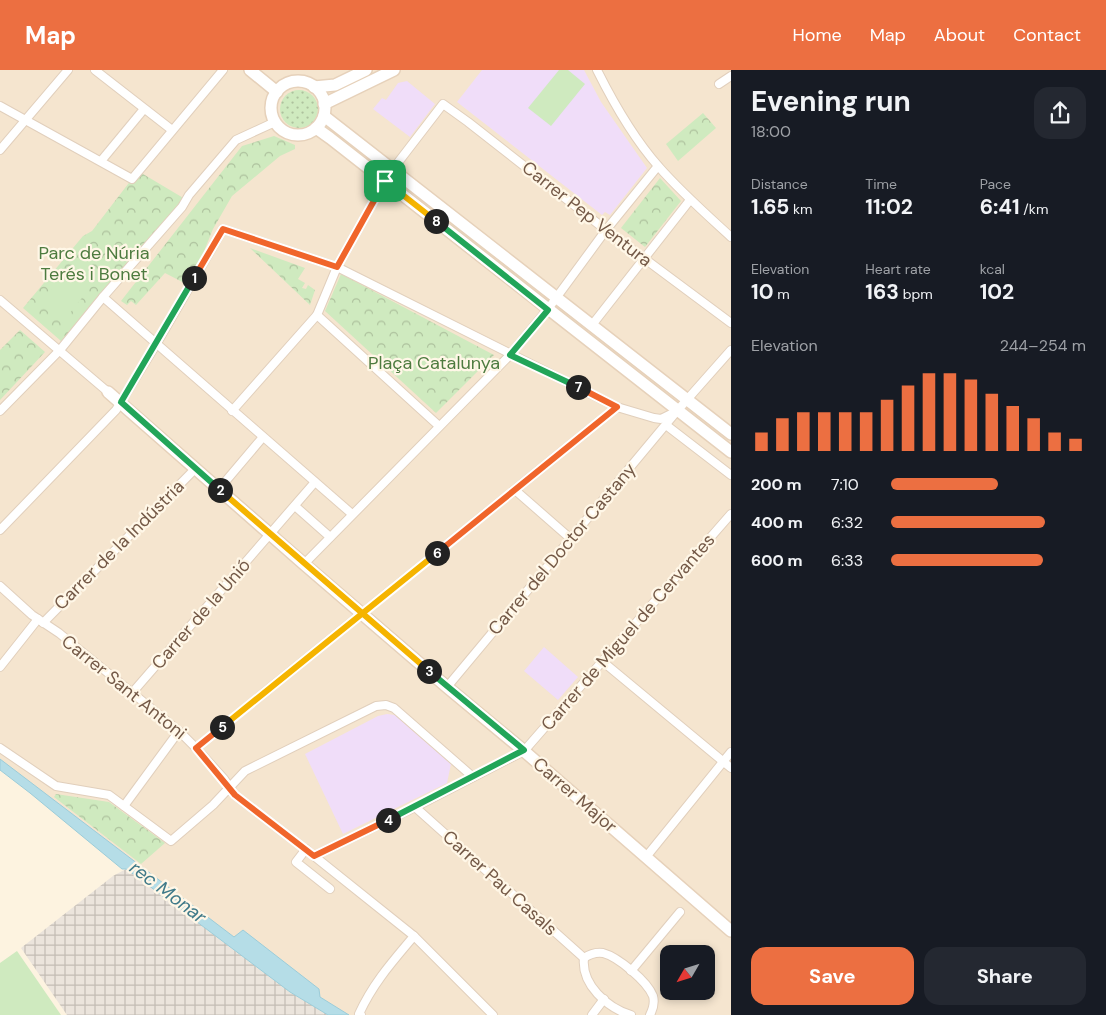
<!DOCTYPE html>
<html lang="en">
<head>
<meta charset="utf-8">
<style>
	:root { --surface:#171b24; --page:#242831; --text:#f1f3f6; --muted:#9ea1a6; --accent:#ec6f41 }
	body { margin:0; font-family:"DM Sans",sans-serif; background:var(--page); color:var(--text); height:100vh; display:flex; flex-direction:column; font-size:19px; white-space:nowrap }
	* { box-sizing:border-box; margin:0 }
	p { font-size:16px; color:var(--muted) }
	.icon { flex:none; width:28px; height:28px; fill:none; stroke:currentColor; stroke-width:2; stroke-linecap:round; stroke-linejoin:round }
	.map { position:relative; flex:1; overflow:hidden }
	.panel { display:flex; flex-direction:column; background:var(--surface); width:375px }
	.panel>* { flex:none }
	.needle { width:32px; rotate:231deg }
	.tools { position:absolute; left:660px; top:875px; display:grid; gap:10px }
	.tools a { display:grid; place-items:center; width:55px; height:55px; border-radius:10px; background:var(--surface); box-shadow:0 2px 8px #0003; font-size:25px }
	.pin { position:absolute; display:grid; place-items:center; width:42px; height:42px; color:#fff; margin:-21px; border-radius:10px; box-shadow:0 2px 8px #0006 }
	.km { position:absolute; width:25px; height:25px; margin:-12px; border-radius:50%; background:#222; color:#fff; font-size:14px; line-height:25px; text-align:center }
	.round { display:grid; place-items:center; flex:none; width:52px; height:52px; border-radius:15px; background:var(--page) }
	.summary { display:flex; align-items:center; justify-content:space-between; height:85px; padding:0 20px }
	h1 { font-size:28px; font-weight:700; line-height:38px }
	.figures { display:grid; grid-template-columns:repeat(3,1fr); gap:8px; height:85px; padding:5px 20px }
	.figures div { display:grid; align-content:center }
	.figures b { font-size:21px; font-weight:700 }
	.figures small { font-size:14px; font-weight:400 }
	.figures p { font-size:14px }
	.chart { height:140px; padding:10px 20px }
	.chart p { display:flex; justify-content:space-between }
	.chart svg { width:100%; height:90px; margin-top:5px; stroke:var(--accent); stroke-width:6 }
	.primary-button { display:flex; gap:10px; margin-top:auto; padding:10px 20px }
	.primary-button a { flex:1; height:58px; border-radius:15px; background:var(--accent); color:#fff; font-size:20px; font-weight:700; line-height:58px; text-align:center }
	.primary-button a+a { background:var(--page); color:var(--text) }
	ul { padding:0 20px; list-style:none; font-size:16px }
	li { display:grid; grid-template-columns:80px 60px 1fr; align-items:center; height:38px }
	li i { height:12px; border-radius:6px; background:var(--accent) }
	header { display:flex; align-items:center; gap:30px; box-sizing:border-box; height:70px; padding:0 25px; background:var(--accent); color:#fff }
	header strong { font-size:24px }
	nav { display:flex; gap:28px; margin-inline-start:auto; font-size:18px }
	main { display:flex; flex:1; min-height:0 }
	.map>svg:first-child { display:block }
	.residential { fill:#f5e5cf; fill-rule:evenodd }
	.industrial { fill:url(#industrial-grid) }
	.education { fill:#f0ddf9 }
	.grass { fill:url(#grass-dots) }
	.park { fill:url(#park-crowns) }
	.garden { fill:#cfeabf }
	.water { fill:#b5dde7; stroke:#9bccd9 }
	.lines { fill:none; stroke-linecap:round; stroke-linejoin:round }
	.street-casing { stroke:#e1cfbc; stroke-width:10 }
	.secondary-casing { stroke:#e6d1ba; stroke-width:14 }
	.street { stroke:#fff; stroke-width:8 }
	.secondary { stroke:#fff; stroke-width:11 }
	.split-1-casing { stroke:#fff; stroke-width:10 }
	.split-2-casing { stroke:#fff; stroke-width:10 }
	.split-3-casing { stroke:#fff; stroke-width:10 }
	.split-4-casing { stroke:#fff; stroke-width:10 }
	.split-5-casing { stroke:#fff; stroke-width:10 }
	.split-6-casing { stroke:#fff; stroke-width:10 }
	.split-7-casing { stroke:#fff; stroke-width:10 }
	.split-8-casing { stroke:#fff; stroke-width:10 }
	.split-9-casing { stroke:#fff; stroke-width:10 }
	.split-1 { stroke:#f0652b; stroke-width:6 }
	.split-2 { stroke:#22a559; stroke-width:6 }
	.split-3 { stroke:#f5b400; stroke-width:6 }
	.split-4 { stroke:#22a559; stroke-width:6 }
	.split-5 { stroke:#f0652b; stroke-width:6 }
	.split-6 { stroke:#f5b400; stroke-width:6 }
	.split-7 { stroke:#f0652b; stroke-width:6 }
	.split-8 { stroke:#22a559; stroke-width:6 }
	.split-9 { stroke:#f5b400; stroke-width:6 }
	.labels { text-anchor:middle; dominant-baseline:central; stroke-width:4.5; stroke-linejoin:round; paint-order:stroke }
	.street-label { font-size:18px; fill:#745947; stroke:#fff7e7 }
	.park-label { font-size:18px; fill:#4d7b3f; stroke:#fff7e7 }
	.water-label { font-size:19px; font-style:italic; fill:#407a89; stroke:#fff7e7 }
</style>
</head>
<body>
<header>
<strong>Map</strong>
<nav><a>Home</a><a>Map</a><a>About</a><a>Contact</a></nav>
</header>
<main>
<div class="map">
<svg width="731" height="945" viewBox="0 0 731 945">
	<defs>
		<pattern id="industrial-grid" width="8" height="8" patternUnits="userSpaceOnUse" patternTransform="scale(1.25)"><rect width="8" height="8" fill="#ebe4dc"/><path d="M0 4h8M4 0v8" fill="none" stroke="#c3bcb4"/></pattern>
		<pattern id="grass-dots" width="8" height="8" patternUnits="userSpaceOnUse" patternTransform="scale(1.25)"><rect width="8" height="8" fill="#cfeabf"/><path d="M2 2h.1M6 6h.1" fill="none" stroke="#adc19d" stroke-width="1.8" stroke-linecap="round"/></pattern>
		<pattern id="park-crowns" width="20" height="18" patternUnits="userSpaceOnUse" patternTransform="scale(1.25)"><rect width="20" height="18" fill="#cfeabf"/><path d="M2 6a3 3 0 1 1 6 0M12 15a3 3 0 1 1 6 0" fill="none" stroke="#adc19d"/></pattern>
	</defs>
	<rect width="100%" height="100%" fill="#fdf3e0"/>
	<path class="residential" d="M0,0H731V945H340L306,925L0,693ZM669,884H706V921H669Z"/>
	<polygon class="industrial" points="126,799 290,922 328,945 67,945 21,878 113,806"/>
	<g class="education">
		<polygon points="482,0 584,0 601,32 647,98 610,145 605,142 602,145 457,32"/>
		<polygon points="407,11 435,34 410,67 373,39 382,28 386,30 398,13"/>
		<polygon points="544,577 578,607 558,630 524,601"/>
		<polygon points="387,644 395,645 451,694 447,713 343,764 305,684 378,646"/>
	</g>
	<circle class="grass" cx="299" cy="39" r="19"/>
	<g class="park">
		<polygon points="703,43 716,58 678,91 666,74"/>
		<polygon points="274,66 295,75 295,79 280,86 232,126 213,159 190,216 165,203 136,235 131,231 127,235 121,231 242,76"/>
		<polygon points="138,101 185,129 61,271 23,238 83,166 92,161"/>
		<polygon points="660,108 681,131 645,177 621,158"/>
		<polygon points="250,178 305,198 298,209 305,213 302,218 306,219 308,215 315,220 310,235"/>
		<polygon points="341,204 494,285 436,343 325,241"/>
		<polygon points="20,260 45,282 0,330 0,280"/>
		<polygon points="56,724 109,732 165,773 141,794 54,727"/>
	</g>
	<g class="garden">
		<polygon points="559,0 568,0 585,14 551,56 528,38"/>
		<polygon points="72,196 93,214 62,253 39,234"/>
		<polygon points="17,881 61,945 0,945 0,893"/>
	</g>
	<polygon class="water" points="0,689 234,867 243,860 319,919 320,927 349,945 328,945 290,922 136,806 126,799 122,799 30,723 0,700"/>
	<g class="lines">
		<defs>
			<g id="street">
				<polyline points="95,0 172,60"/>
				<path d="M597,0C613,32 635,70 659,97C681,122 706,144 731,167"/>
				<polyline points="719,14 731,6"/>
				<polyline points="0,36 132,109 223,0"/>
				<polyline points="0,80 68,0"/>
				<polyline points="101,91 144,39"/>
				<polyline points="393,99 443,34 468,52 606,160 731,253"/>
				<polyline points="103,227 352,444"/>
				<polyline points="0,230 108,322"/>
				<polyline points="592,255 690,130"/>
				<polyline points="0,341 60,280 103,227 182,137 189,125 236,70 275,52"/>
				<polyline points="232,341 317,245"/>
				<polyline points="666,355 731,405"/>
				<polyline points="439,356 317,245 337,197 617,337 654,348 661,349 677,341"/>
				<polyline points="219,419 263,367"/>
				<polyline points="515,420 571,469"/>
				<polyline points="295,436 330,467"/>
				<polyline points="0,460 116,340 157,273 223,159 337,197 385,111"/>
				<polyline points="304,494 510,285 548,239 606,160 658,96"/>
				<polyline points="0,516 32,545 59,563 179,661 196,678 224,709 235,725 314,786 414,866 493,945"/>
				<polyline points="43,553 196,398"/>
				<polyline points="602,591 731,698"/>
				<polyline points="0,597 38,549"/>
				<polyline points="447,617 677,341 731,280"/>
				<polyline points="132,623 315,412"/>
				<polyline points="0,678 56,716 109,725 171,771 213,735 245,701 376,636 386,635 394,638 473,707"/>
				<polyline points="196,678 617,337"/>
				<polyline points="124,736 179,661"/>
				<polyline points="415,737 584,888"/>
				<polyline points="306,779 296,792 330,819"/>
				<polyline points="314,786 415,737 524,681 731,444"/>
				<polyline points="646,787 731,682"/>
				<path d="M584,888C590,884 596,882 603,883C618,887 647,911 653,926C655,933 653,939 650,945"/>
				<path d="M584,888C581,914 607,938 631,945"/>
				<polyline points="631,901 680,842"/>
				<path d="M361,945L359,944C373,913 393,891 414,866"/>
				<polyline points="592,945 604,929"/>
			</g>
			<g id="secondary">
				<polyline points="250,0 277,22"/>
				<circle cx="298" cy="38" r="27"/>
				<polyline points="314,17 335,15 366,0"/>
				<polyline points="324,34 394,0"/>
				<polyline points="324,46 731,364"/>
				<polyline points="316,58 330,68 731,382"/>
				<polyline points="108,322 304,494 447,617 524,681 731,861"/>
			</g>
		</defs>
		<use href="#street" class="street-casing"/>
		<use href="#secondary" class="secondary-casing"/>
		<use href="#street" class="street"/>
		<use href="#secondary" class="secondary"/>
	</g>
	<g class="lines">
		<defs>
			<polyline id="split-1" points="194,208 223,159 337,197 385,111"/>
			<polyline id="split-2" points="194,208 121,332 220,420"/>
			<polyline id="split-3" points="220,420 429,601"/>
			<polyline id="split-4" points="388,750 524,680 429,601"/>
			<polyline id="split-5" points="222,657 196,678 235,725 314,786 388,750"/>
			<polyline id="split-6" points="222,657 437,483"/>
			<polyline id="split-7" points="437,483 617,337 578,317"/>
			<polyline id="split-8" points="436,151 548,240 510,285 578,317"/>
			<polyline id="split-9" points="385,111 436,151"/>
		</defs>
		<use href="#split-1" class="split-1-casing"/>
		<use href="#split-2" class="split-2-casing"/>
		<use href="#split-3" class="split-3-casing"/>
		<use href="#split-4" class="split-4-casing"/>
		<use href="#split-5" class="split-5-casing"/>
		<use href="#split-6" class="split-6-casing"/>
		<use href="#split-7" class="split-7-casing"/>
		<use href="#split-8" class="split-8-casing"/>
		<use href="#split-9" class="split-9-casing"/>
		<use href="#split-1" class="split-1"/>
		<use href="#split-2" class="split-2"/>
		<use href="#split-3" class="split-3"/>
		<use href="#split-4" class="split-4"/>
		<use href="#split-5" class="split-5"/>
		<use href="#split-6" class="split-6"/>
		<use href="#split-7" class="split-7"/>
		<use href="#split-8" class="split-8"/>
		<use href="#split-9" class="split-9"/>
	</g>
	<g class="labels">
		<g class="street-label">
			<text transform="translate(587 144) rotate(38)">Carrer Pep Ventura</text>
			<text transform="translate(119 475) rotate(-45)">Carrer de la Indústria</text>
			<text transform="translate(562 479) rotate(-50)">Carrer del Doctor Castany</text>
			<text transform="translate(201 544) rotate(-49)">Carrer de la Unió</text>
			<text transform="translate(628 562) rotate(-49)">Carrer de Miguel de Cervantes</text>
			<text transform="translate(124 617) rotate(39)">Carrer Sant Antoni</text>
			<text transform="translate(575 725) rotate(41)">Carrer Major</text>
			<text transform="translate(500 813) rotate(42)">Carrer Pau Casals</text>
		</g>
		<g class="park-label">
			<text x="94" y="183">Parc de Núria<tspan x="94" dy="21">Terés i Bonet</tspan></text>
			<text x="434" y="293">Plaça Catalunya</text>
		</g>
		<g class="water-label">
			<text transform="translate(168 822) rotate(37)">rec Monar</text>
		</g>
	</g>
</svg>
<div class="tools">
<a><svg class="needle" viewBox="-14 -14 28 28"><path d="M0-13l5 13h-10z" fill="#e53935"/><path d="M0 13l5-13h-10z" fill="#9ea1a6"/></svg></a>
</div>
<div class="pin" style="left:385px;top:111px;background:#1e9e55"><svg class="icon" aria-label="arrive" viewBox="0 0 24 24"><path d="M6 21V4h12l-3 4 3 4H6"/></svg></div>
<b class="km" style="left:194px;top:208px">1</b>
<b class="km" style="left:220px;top:420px">2</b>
<b class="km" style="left:429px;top:601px">3</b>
<b class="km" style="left:388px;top:750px">4</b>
<b class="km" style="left:222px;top:657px">5</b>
<b class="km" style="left:437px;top:483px">6</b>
<b class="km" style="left:578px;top:317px">7</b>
<b class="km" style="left:436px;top:151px">8</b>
</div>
<section class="panel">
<div class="summary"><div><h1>Evening run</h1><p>18:00</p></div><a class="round"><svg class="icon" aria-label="share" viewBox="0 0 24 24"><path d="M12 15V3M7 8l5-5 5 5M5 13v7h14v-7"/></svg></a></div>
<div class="figures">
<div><p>Distance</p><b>1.65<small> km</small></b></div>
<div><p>Time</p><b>11:02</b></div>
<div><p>Pace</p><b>6:41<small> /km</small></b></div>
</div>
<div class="figures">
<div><p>Elevation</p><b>10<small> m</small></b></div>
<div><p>Heart rate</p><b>163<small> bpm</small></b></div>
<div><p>kcal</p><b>102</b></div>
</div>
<div class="chart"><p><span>Elevation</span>244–254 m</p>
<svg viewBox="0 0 160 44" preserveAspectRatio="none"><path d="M5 44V35M15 44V28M25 44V25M35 44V25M45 44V25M55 44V25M65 44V19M75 44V12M85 44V6M95 44V6M105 44V9M115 44V16M125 44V22M135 44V28M145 44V35M155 44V38"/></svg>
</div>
<ul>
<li><b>200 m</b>7:10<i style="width:55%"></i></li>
<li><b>400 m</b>6:32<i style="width:79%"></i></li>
<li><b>600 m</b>6:33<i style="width:78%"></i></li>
</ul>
<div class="primary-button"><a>Save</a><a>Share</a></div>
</section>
</main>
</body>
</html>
